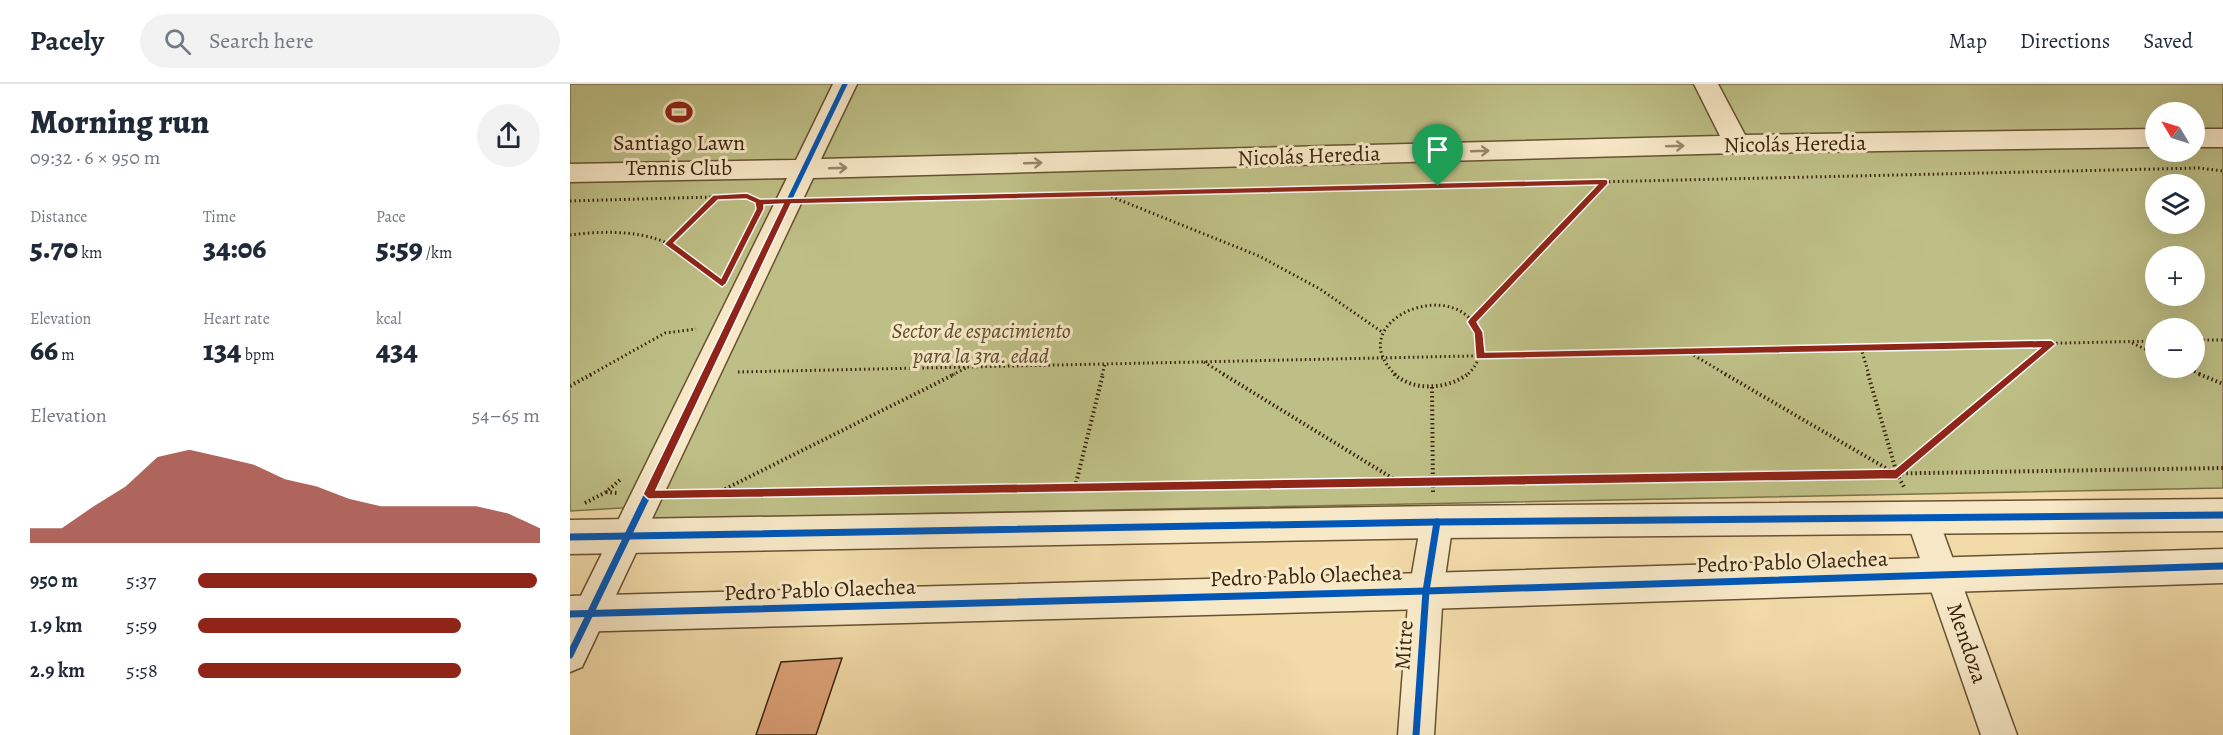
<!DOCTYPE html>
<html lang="en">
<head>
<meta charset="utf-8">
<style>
	:root { --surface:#fff; --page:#f2f2f3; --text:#1f2937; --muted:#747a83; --line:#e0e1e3; --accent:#8f2418 }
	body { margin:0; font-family:Alegreya,serif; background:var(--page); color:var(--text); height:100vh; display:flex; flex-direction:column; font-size:22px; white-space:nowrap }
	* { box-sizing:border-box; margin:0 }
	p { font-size:20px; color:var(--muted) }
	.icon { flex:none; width:33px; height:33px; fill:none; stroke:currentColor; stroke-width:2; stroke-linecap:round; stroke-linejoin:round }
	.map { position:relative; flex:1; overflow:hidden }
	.side { display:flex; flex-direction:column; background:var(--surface); width:570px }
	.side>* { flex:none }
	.needle { width:39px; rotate:308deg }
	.controls { position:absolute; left:1575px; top:18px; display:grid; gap:12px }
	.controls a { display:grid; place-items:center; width:60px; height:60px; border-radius:50%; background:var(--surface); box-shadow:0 6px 24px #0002; font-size:30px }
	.pin { position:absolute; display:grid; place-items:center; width:51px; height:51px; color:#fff; margin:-62px -26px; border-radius:50% 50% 50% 0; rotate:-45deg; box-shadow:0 0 6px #0007 }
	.pin .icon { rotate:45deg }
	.round { display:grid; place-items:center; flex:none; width:63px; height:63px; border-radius:32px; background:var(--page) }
	.headline { display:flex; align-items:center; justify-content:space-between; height:102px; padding:0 30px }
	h1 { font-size:33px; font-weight:800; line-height:45px }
	.figures { display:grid; grid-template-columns:repeat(3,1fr); gap:9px; height:102px; padding:6px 30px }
	.figures div { display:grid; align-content:center }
	.figures b { font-size:30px; font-weight:800 }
	.figures small { font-size:16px; font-weight:400 }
	.figures p { font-size:16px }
	.chart { height:168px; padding:12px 30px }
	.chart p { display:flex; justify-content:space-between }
	.chart svg { width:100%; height:108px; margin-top:6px; fill:var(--accent); opacity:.7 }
	ul { padding:0 30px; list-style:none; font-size:20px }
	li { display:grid; grid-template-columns:96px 72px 1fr; align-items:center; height:45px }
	li i { height:15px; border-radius:8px; background:var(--accent) }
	header { display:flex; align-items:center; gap:36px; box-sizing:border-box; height:84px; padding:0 30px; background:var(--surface); border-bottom:2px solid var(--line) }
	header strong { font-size:28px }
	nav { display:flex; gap:33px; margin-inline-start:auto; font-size:21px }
	.search { width:420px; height:54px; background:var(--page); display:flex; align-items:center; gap:15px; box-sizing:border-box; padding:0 21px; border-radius:33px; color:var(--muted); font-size:22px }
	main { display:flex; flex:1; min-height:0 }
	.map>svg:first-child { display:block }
	.green { fill:#bebf86; stroke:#7c7248; stroke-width:1.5; fill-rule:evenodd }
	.building { fill:#dfa57b; stroke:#3a240b; stroke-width:1.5 }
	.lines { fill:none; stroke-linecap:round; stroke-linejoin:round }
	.minor-casing { stroke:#685232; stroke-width:3 }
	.tertiary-casing { stroke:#685232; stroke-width:3 }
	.path-far1 { stroke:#3a240b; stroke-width:3; stroke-dasharray:1.5 3; stroke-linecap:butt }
	.path { stroke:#3a240b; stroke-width:4; stroke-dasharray:1.5 3; stroke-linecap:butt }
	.minor { fill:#f7e8c7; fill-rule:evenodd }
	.tertiary { fill:#f7e8c7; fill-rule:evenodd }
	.cycleway-far1-casing { stroke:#f7e8c7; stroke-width:8 }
	.cycleway-casing { stroke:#f7e8c7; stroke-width:10 }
	.cycleway-far1 { stroke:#0057b8; stroke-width:5 }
	.cycleway { stroke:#0057b8; stroke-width:7 }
	.oneway { stroke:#988669 }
	.route { fill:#8f2418; stroke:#fff; stroke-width:1.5; fill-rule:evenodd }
	.labels { text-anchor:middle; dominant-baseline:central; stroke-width:6; stroke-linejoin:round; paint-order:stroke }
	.poi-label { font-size:22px; fill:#3a240b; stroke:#f7e8c7 }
	.street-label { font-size:22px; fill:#3a240b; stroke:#f7e8c7 }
	.park-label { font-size:22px; font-style:italic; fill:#5b4b2a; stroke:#f7e8c7 }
</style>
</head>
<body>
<header>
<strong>Pacely</strong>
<div class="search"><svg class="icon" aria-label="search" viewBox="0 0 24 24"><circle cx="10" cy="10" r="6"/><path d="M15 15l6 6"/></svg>Search here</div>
<nav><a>Map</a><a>Directions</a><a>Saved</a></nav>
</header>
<main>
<section class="side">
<div class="headline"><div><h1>Morning run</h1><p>09:32 · 6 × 950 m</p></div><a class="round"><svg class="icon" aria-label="share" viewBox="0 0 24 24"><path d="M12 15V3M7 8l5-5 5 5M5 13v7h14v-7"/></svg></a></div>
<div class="figures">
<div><p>Distance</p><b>5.70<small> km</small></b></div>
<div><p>Time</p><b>34:06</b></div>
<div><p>Pace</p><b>5:59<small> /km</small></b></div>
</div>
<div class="figures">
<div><p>Elevation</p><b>66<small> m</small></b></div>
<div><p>Heart rate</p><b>134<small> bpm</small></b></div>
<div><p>kcal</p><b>434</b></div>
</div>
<div class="chart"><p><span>Elevation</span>54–65 m</p>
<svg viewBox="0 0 160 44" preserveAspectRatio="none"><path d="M0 44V38L10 38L20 29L30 21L40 9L50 6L60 9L70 12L80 18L90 21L100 26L110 29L120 29L130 29L140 29L150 32L160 38V44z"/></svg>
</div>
<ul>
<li><b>950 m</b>5:37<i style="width:99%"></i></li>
<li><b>1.9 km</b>5:59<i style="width:77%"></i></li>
<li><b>2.9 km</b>5:58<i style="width:77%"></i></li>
</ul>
</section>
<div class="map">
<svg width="1653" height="651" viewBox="0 0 1653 651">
	<rect width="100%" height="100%" fill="#f2dba9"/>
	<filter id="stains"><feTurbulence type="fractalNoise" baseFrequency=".00333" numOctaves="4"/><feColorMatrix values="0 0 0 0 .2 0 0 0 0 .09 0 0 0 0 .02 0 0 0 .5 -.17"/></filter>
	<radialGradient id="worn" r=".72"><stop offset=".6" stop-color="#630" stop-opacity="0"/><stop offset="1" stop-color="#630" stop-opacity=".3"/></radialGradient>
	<path class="green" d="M0,0H1653V404L81,435L86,422L0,427ZM1586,28H1624V68H1586ZM1586,100H1624V140H1586ZM1586,172H1624V212H1586ZM1586,244H1624V284H1586Z"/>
	<polygon class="building" points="272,574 246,651 186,651 211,578"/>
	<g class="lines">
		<defs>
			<g id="minor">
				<polygon points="263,0 287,0 251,75 1150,52 1124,0 1148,0 1175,51 1586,45 1586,63 1167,69 243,94 12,583 0,588 0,534 217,94 0,98 0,80 226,76"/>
				<rect x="1624" y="45" width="29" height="18"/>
				<polygon points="1352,419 1363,424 1368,434 1447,651 1411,651 1336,434 1341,424"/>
				<polygon points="867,423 878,428 883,438 873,507 864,651 828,651 839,507 851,438 856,428"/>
			</g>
			<g id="tertiary">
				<polygon points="1653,415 1653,447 867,454 0,470 0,436 867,422"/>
				<polygon points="1653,465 1653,499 856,525 0,548 0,512 856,489"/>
			</g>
		</defs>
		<use href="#minor" class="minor-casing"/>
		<use href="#tertiary" class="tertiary-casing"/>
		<g class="path-far1">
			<polyline points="537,111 689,172 750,205 812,248"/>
			<polyline points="247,116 1629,84 1653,87"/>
			<polyline points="0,117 177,112 189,119"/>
			<path d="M0,151C31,147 68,146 97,159C117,168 133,185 150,198"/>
			<polyline points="98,160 146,113"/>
			<polyline points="902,238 1035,98"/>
			<polyline points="1624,256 1653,256"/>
			<polyline points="1562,259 1586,270"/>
			<polyline points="1291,264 1299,291"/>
			<polyline points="1120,269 1157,291"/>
			<polyline points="634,278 655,291"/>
			<polyline points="1616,284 1632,291"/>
			<polyline points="168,288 1586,257"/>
			<polyline points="20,291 95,249 126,245"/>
			<polyline points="382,291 396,284"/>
			<polyline points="532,291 535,280"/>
			<path d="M826,291C767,236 893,186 910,254C913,269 907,282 897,291"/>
			<polyline points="1443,291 1479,261"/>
		</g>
		<g class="path">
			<polyline points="653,290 827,397"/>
			<path d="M824,290C844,308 878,305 898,290"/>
			<polyline points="1155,290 1326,390"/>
			<polyline points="1298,290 1327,390 1334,403"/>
			<polyline points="1629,290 1653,300"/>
			<polyline points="0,302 22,290"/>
			<polyline points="862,303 863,408"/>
			<polyline points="1327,389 1445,290"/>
			<polyline points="505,403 533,290"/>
			<polyline points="151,407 385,290"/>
			<polyline points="36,408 47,409"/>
			<polyline points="108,410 1653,384"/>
			<polyline points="15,419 36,408 51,395"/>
		</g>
		<use href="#minor" class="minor"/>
		<use href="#tertiary" class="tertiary"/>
		<defs>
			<polyline id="cycleway-far1" points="135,291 275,0"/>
			<g id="cycleway">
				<polyline points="0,453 867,438 1653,431"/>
				<polyline points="0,530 856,507 1653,482"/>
				<polyline points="0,571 136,290"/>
				<polyline points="846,651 856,507 867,438"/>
			</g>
		</defs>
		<use href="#cycleway-far1" class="cycleway-far1-casing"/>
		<use href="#cycleway" class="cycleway-casing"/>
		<use href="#cycleway-far1" class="cycleway-far1"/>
		<use href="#cycleway" class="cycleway"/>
	</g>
	<defs><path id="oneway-shaft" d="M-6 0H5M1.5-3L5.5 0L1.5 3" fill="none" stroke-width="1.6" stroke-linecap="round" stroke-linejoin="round" transform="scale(1.5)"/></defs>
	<g class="oneway">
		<use href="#oneway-shaft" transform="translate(1105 62) rotate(-2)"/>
		<use href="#oneway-shaft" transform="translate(910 67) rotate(-2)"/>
		<use href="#oneway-shaft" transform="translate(463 79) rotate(-2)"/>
		<use href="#oneway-shaft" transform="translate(268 84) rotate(-2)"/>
	</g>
	<path class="route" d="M1035,95L1038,96V100L907,238L913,248L915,268L1481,256L1486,260L1327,395L78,415L73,410L213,120L194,121V125L156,200L152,203L94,160L143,111L177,109L190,115ZM1027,101L899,235L897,238L904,249L906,275L1470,264L1325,385L86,406L221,120ZM176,115L185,119L186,125L151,194L104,159L148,116Z"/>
	<defs>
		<symbol id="stadium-bare" viewBox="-9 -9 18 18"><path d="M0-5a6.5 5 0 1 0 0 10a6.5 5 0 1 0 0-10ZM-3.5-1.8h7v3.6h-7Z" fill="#8f2418" stroke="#f7e8c7" stroke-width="2.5" paint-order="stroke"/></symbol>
	</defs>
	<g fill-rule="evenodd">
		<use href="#stadium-bare" x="90" y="9" width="38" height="38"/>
	</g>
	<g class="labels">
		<g class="poi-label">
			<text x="109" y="59">Santiago Lawn<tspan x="109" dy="25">Tennis Club</tspan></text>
		</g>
		<g class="street-label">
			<text transform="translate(1225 60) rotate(-1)">Nicolás Heredia</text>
			<text transform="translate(739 72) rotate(-2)">Nicolás Heredia</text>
			<text transform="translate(1222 478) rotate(-2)">Pedro Pablo Olaechea</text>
			<text transform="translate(736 492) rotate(-2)">Pedro Pablo Olaechea</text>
			<text transform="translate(250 506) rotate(-2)">Pedro Pablo Olaechea</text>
			<text transform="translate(1397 559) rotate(71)">Mendoza</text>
			<text transform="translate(834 561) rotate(-86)">Mitre</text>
		</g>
		<g class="park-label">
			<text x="411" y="247">Sector de espacimiento<tspan x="411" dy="25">para la 3ra. edad</tspan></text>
		</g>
	</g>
	<rect width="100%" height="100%" filter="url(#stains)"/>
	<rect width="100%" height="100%" fill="url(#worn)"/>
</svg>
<div class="controls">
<a><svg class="needle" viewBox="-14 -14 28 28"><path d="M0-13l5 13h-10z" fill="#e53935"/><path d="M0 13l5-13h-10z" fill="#747a83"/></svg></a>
<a><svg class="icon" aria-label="layers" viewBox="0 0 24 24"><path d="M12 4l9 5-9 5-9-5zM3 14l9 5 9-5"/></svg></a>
<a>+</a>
<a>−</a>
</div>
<div class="pin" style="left:868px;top:102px;background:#1e9e55"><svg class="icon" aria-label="arrive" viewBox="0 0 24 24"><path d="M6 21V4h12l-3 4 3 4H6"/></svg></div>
</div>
</main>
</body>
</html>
